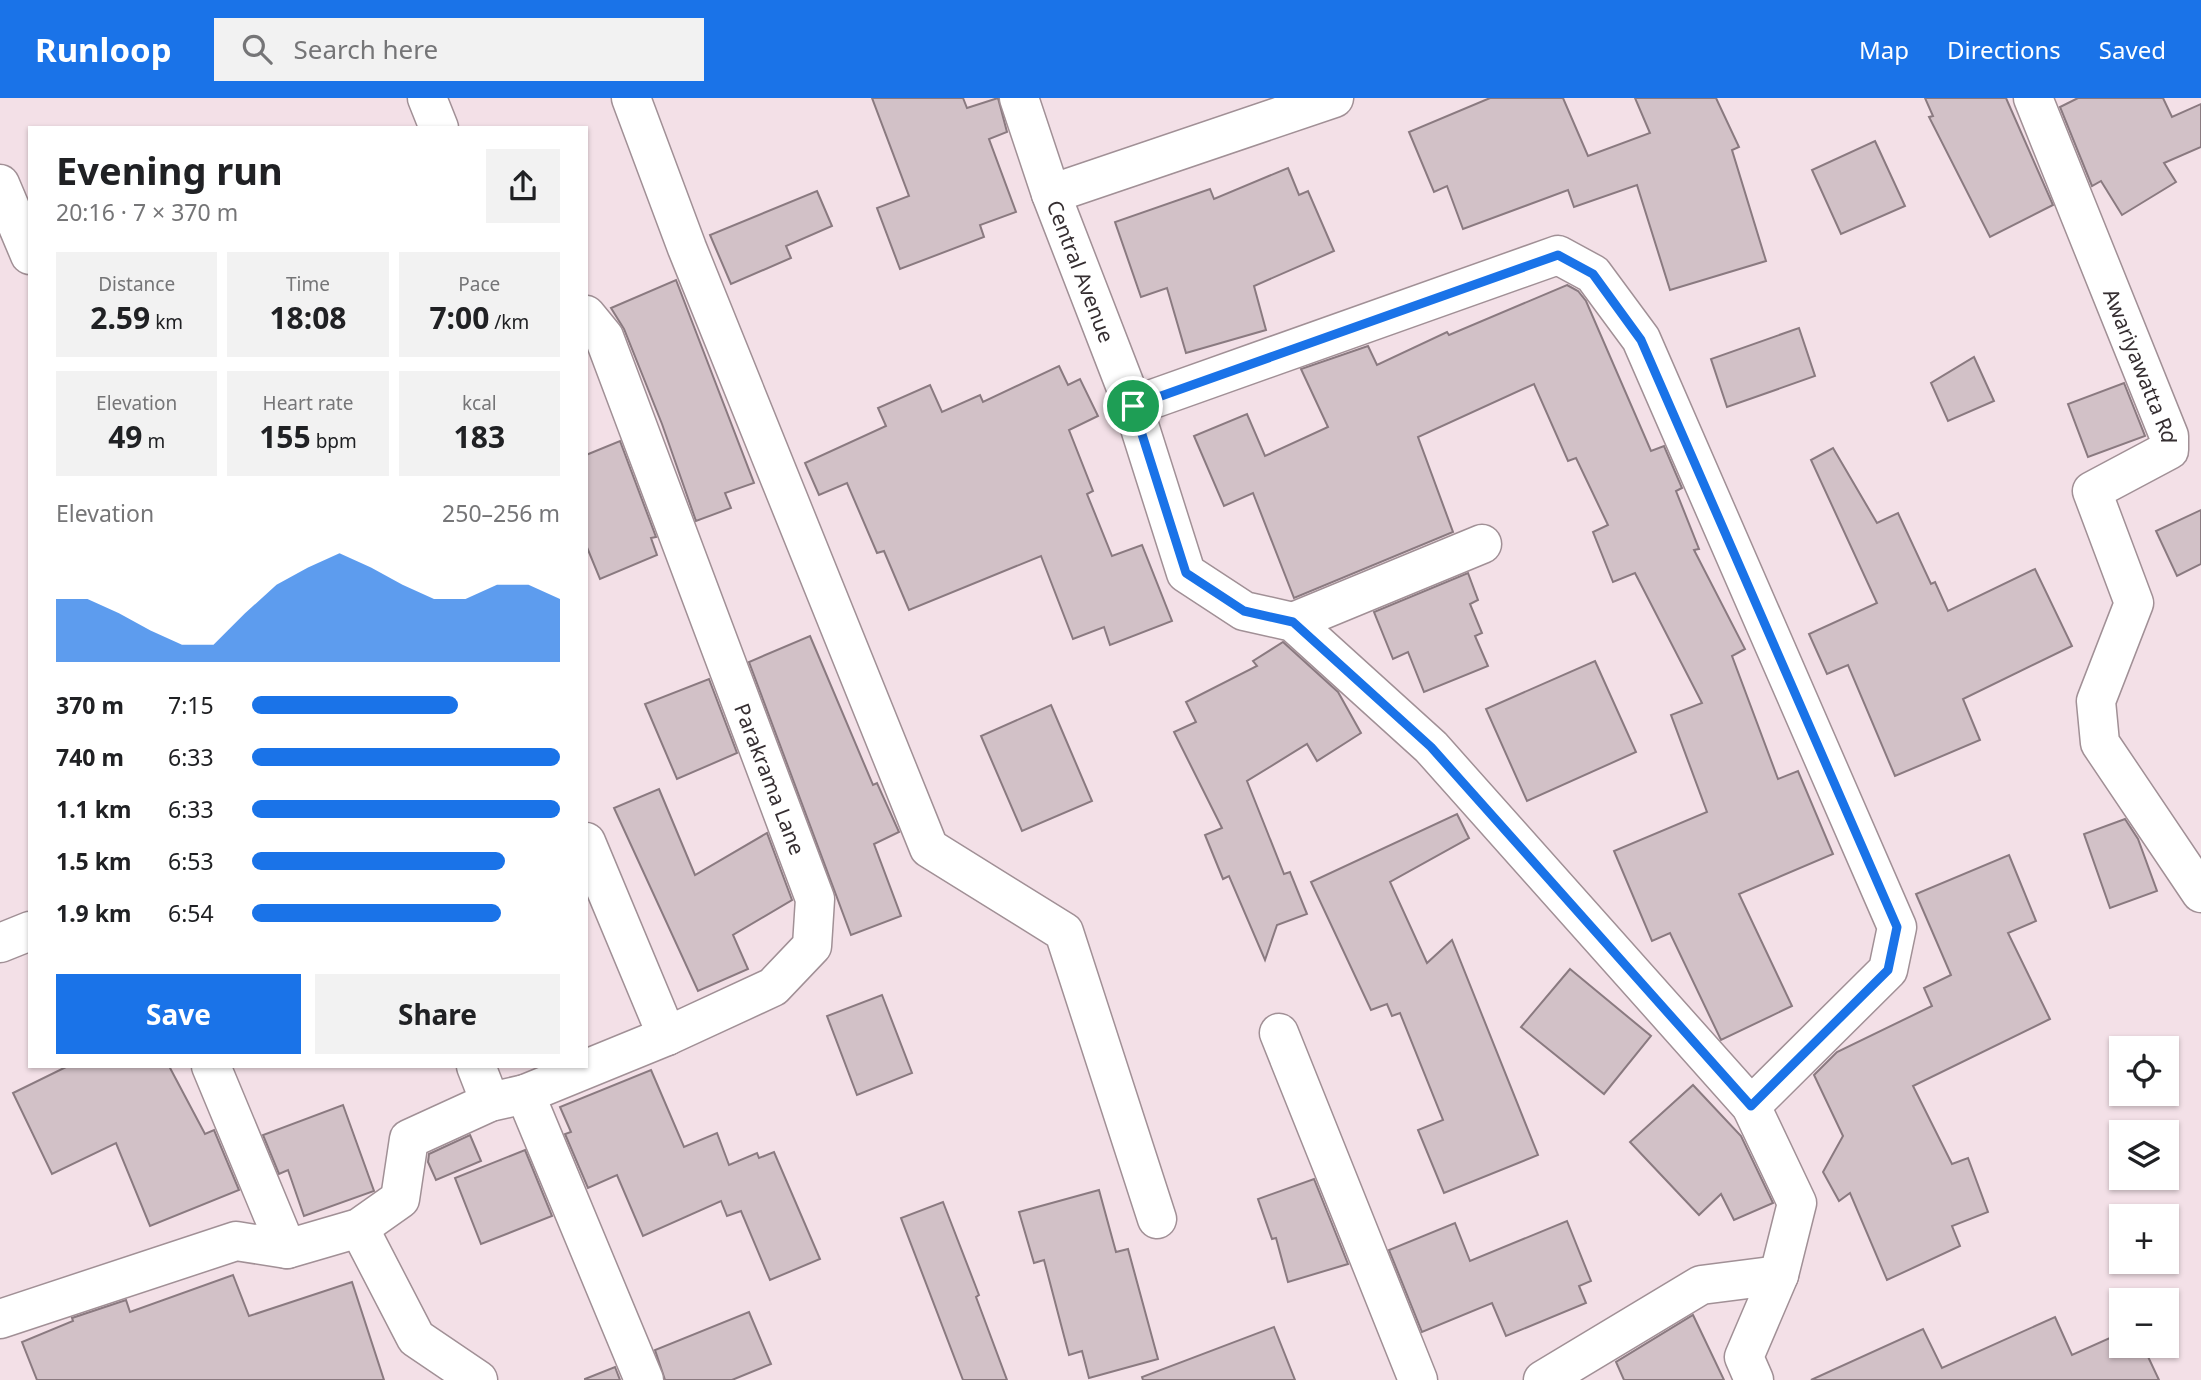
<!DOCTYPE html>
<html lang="en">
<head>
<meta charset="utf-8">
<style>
	:root { --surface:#fff; --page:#f2f2f2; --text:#202124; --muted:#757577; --accent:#1a73e8 }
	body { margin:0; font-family:"Noto Sans",sans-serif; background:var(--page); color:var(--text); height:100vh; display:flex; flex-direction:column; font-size:26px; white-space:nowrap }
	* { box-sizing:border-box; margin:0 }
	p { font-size:23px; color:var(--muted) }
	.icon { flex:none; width:38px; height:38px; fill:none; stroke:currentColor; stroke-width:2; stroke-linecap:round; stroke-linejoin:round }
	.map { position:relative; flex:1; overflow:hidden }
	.panel { position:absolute; left:28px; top:28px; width:560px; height:942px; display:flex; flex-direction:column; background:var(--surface); border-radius:0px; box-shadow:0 2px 5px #0004 }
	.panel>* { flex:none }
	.tools { position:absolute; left:2109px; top:938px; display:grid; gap:14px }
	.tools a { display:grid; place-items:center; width:70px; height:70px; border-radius:0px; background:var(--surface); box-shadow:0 2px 5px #0004; font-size:35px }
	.pin { position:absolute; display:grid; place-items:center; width:60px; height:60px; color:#fff; margin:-30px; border:4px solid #fff; border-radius:50%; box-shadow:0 2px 7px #0007 }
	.round { display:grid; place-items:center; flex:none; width:74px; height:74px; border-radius:0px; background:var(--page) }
	.headline { display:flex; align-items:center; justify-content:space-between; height:119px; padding:0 28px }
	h1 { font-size:38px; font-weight:700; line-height:52px }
	.figures { display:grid; grid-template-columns:repeat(3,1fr); gap:10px; height:119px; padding:7px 28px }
	.figures div { display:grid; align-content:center; border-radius:0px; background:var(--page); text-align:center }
	.figures b { font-size:30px; font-weight:700 }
	.figures small { font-size:19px; font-weight:400 }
	.figures p { font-size:19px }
	.chart { height:196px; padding:14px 28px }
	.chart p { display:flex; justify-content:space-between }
	.chart svg { width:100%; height:126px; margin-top:7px; fill:var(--accent); opacity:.7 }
	.primary-button { display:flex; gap:14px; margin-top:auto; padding:14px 28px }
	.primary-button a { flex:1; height:80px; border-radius:0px; background:var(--accent); color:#fff; font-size:28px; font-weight:700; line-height:80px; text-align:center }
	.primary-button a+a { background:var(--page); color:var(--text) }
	ul { padding:0 28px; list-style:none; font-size:23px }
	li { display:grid; grid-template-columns:112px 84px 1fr; align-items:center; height:52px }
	li i { height:18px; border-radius:9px; background:var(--accent) }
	header { display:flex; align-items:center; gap:42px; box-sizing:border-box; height:98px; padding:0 35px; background:var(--accent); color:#fff }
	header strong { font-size:33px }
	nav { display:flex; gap:38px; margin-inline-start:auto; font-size:24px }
	.search { width:490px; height:63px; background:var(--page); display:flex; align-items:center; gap:18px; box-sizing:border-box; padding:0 24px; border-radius:0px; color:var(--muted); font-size:26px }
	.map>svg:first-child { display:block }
	.building { fill:#d2c1c7; stroke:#8a7a80; stroke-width:2 }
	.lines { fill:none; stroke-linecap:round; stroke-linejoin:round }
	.minor-casing { stroke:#a19096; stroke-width:41 }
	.minor { stroke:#fff; stroke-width:38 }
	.route-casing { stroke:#fff; stroke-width:14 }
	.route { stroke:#1a73e8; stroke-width:9 }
	.labels { text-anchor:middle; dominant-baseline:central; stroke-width:5; stroke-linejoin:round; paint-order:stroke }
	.street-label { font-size:21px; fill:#352e31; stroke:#fff }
</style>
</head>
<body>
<header>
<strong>Runloop</strong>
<div class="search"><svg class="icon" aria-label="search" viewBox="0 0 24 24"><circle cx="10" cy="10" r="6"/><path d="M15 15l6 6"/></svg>Search here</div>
<nav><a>Map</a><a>Directions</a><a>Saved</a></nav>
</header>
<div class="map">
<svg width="2201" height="1282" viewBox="0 0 2201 1282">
	<rect width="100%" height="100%" fill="#f3e0e7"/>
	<g class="building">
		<polygon points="872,0 963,0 967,10 998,0 1007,34 989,41 1016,114 980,127 984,139 900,171 877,110 909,98"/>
		<polygon points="1490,0 1563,0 1588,58 1650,35 1635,0 1716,0 1739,49 1732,52 1766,163 1670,192 1637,87 1574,109 1568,92 1463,131 1447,88 1434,94 1409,34"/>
		<polygon points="1925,0 2006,0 2053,107 1990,139 1929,19 1933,18"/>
		<polygon points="2078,0 2163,0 2172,19 2201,6 2201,49 2164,65 2176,84 2122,117 2101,83 2092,88 2060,9"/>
		<polygon points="1875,43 1905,108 1841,136 1812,72"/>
		<polygon points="1288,70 1299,97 1308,93 1334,153 1254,188 1266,232 1186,255 1167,190 1141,199 1115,124 1210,91 1214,101"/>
		<polygon points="817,93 832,128 786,148 791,160 731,186 710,137"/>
		<polygon points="676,182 754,385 725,395 731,410 696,423 662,326 624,231 611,210"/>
		<polygon points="1567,187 1578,193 1586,203 1651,353 1664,348 1682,390 1676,393 1699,451 1694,452 1745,551 1732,558 1778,681 1798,673 1833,756 1739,796 1792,908 1721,942 1670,835 1652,843 1614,753 1707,714 1671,617 1702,605 1635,475 1613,484 1593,434 1608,427 1576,360 1568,363 1534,286 1418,339 1453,434 1294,500 1253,395 1224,408 1194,338 1247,316 1265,358 1328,329 1301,271 1368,248 1377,267 1447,234 1449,237"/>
		<polygon points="1799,230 1815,278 1727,309 1711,261"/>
		<polygon points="1974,259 1994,303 1948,323 1931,285"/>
		<polygon points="1059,268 1068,287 1080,281 1098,318 1069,332 1093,393 1087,396 1112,458 1142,447 1172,523 1110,547 1104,529 1073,541 1041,458 909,512 884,453 877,455 847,385 819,397 805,365 886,328 878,310 930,287 942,314 980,297 983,304"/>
		<polygon points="2124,285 2145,338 2088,359 2068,306"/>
		<polygon points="620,343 656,439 651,440 657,457 600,481 586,447 586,357"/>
		<polygon points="1833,350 1877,425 1898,415 1931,486 1935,484 1948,513 2035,471 2072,548 1963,601 1980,642 1895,678 1848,567 1827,576 1809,536 1877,505 1811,362"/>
		<polygon points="2201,412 2201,466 2177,478 2156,433"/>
		<polygon points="1468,475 1478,502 1470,506 1482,535 1475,538 1488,568 1424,594 1408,554 1393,561 1374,514"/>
		<polygon points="810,538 873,687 877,685 899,734 874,746 901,818 851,837 749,564"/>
		<polygon points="1283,544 1338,594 1361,635 1317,663 1307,646 1247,683 1284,776 1290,774 1307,816 1277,827 1265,862 1229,778 1223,781 1205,737 1222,730 1174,634 1196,624 1186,604 1257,568 1253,563"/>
		<polygon points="1595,563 1636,654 1527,703 1486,611"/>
		<polygon points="709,581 737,655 677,681 645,606"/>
		<polygon points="1051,607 1092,703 1022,733 981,638"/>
		<polygon points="659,691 695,777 767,735 792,802 733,837 748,871 698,893 614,710"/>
		<polygon points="1457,716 1469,740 1390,784 1427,865 1452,842 1538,1057 1444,1095 1418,1032 1443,1022 1400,915 1392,918 1387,906 1371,912 1311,784"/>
		<polygon points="2125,721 2138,741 2157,793 2110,810 2084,736"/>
		<polygon points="2009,757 2036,823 2008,835 2050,921 1913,988 1952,1066 1968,1060 1988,1114 1952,1128 1960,1148 1887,1182 1850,1095 1839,1103 1823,1074 1843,1038 1814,977 1837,954 1932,908 1924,890 1951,877 1916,796"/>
		<polygon points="1570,871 1651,938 1604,996 1521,929"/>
		<polygon points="882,897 912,975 857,997 827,918"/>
		<polygon points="68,968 169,968 205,1036 214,1032 239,1092 150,1128 116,1045 52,1076 13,995"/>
		<polygon points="651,972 684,1049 717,1035 729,1067 757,1055 759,1060 774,1054 820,1161 770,1182 741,1113 727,1118 721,1103 643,1138 617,1077 588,1090 565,1036 571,1034 560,1009"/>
		<polygon points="1693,987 1741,1038 1773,1105 1734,1122 1721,1096 1699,1117 1630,1044"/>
		<polygon points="343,1007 374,1093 304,1118 288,1072 279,1076 263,1037"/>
		<polygon points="470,1037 481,1063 436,1082 428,1064 429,1056"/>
		<polygon points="525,1052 552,1118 481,1146 455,1080"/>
		<polygon points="1314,1081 1348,1166 1288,1184 1276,1140 1272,1141 1258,1101"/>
		<polygon points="1099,1092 1116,1154 1128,1151 1158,1261 1089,1280 1082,1253 1069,1257 1044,1162 1034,1165 1019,1114"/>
		<polygon points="943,1104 979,1197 976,1199 1007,1282 963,1282 901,1120"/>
		<polygon points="1567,1123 1591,1183 1579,1188 1586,1205 1506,1238 1492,1205 1422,1234 1389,1152 1455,1125 1470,1163"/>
		<polygon points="233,1177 249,1218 352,1184 384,1282 37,1282 22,1244 73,1223 72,1220 126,1202 130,1214"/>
		<polygon points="749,1214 771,1266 732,1282 665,1282 655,1252"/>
		<polygon points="1693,1217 1724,1282 1624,1282 1616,1264"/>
		<polygon points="2055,1219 2072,1257 2121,1235 2121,1248 2143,1248 2159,1282 1811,1282 1923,1231 1942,1270"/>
		<polygon points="1274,1229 1295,1282 1143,1282 1142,1279"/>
		<polygon points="615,1269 620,1282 585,1282 585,1281"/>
	</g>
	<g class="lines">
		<defs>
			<g id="minor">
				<polyline points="427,0 439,30"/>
				<polyline points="631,0 687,150 929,750 1064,834 1157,1121"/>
				<path id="s1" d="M1019,0L1051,96L1133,308L1186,475L1244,513L1293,524L1431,649L1751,1008L1797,1105L1779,1177L1744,1259L1754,1282"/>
				<path id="s2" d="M2033,0L2169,338V352L2092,393L2134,505L2096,603L2100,645L2201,795"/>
				<polyline points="0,86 30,157"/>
				<polyline points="1051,96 1334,0"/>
				<polyline points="1133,308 1558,157 1593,176 1641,241 1897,829 1888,872 1751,1008"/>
				<polyline points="1293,524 1482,446"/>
				<polyline points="586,744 667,938"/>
				<polyline points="0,845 30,833"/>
				<polyline points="1279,935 1418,1282"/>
				<polyline points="211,968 287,1151"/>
				<polyline points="476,968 490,1004"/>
				<polyline points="525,996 644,1282"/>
				<polyline points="359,1130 416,1240 478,1282"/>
				<polyline points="0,1221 236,1143 287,1151 359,1130 400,1101 409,1041 490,1004 525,996 667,938 773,889 812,848 815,801 604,239 586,217"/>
				<polyline points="1543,1282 1701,1187 1779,1177"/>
			</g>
		</defs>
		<use href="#minor" class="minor-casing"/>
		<use href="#minor" class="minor"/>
	</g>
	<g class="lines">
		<defs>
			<polygon id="route" points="1558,157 1593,176 1641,242 1897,829 1888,872 1751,1008 1431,649 1293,524 1244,513 1186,475 1133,308"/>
		</defs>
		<use href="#route" class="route-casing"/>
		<use href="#route" class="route"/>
	</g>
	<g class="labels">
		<g class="street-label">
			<text stroke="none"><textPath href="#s1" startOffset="184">Central Avenue</textPath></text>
			<text stroke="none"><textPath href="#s2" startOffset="289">Awariyawatta Rd</textPath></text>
			<text transform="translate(770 681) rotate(69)">Parakrama Lane</text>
		</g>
	</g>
</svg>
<div class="tools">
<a><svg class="icon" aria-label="locate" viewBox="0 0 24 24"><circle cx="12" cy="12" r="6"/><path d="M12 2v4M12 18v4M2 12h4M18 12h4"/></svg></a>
<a><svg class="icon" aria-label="layers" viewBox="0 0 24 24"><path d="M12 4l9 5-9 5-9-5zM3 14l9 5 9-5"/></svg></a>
<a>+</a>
<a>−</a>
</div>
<div class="pin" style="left:1133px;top:308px;background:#1e9e55"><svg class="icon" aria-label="arrive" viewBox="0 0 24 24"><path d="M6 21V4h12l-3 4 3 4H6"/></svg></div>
<section class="panel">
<div class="headline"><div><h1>Evening run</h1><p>20:16 · 7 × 370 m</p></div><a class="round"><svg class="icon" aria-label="share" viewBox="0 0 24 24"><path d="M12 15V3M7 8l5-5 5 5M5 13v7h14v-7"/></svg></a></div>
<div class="figures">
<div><p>Distance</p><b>2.59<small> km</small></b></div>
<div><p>Time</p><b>18:08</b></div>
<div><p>Pace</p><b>7:00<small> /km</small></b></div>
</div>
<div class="figures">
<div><p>Elevation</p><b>49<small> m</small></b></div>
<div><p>Heart rate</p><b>155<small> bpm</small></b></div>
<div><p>kcal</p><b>183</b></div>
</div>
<div class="chart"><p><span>Elevation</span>250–256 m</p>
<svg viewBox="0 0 160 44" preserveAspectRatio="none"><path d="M0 44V22L10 22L20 27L30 33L40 38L50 38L60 27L70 17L80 11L90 6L100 11L110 17L120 22L130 22L140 17L150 17L160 22V44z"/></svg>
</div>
<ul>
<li><b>370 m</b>7:15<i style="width:67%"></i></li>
<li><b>740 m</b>6:33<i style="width:100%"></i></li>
<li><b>1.1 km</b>6:33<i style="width:100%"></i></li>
<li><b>1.5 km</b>6:53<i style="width:82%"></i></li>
<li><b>1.9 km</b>6:54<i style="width:81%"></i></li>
</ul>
<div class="primary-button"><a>Save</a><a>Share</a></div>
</section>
</div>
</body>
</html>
